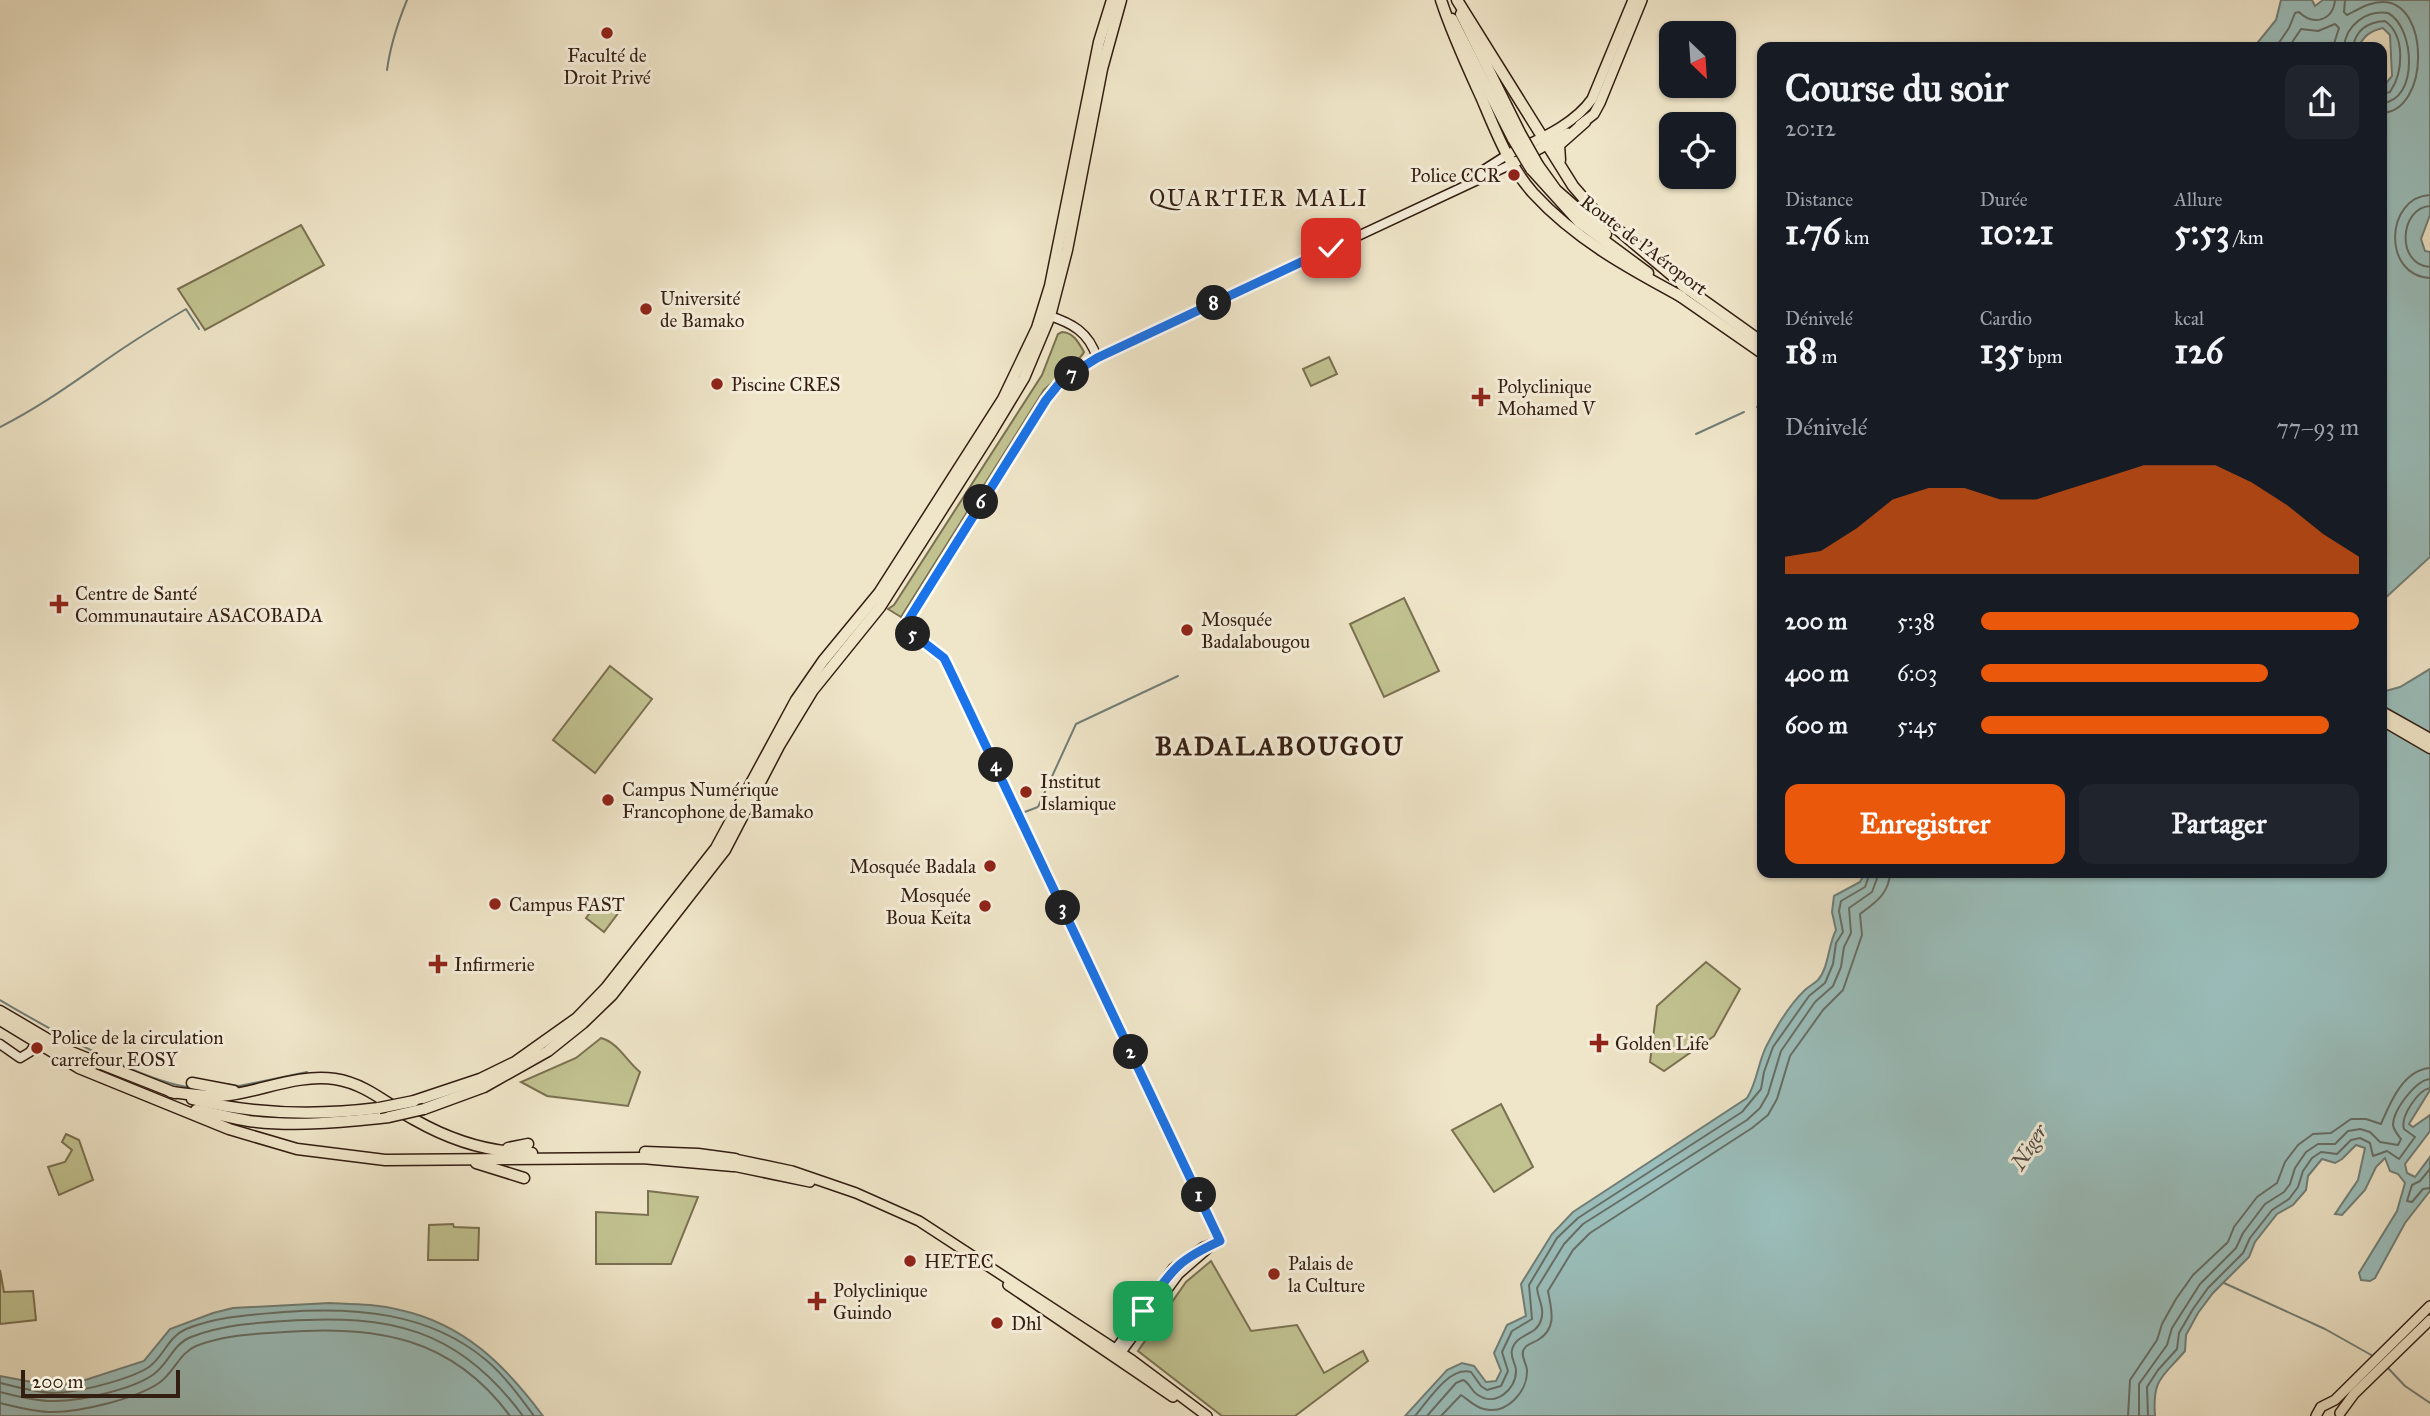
<!DOCTYPE html>
<html lang="fr">
<head>
<meta charset="utf-8">
<style>
	:root { --surface:#171b24; --page:#20242c; --text:#f1f3f6; --muted:#9ea1a6; --accent:#ea580c }
	body { margin:0; font-family:"IM FELL Great Primer",serif; background:var(--page); color:var(--text); height:100vh; display:flex; flex-direction:column; font-size:26px; white-space:nowrap }
	* { box-sizing:border-box; margin:0 }
	p { font-size:23px; color:var(--muted) }
	.icon { flex:none; width:38px; height:38px; fill:none; stroke:currentColor; stroke-width:2; stroke-linecap:round; stroke-linejoin:round }
	.map { position:relative; flex:1; overflow:hidden }
	.panel { position:absolute; left:1757px; top:42px; width:630px; height:836px; display:flex; flex-direction:column; background:var(--surface); border-radius:14px; box-shadow:0 2px 5px #0004 }
	.panel>* { flex:none }
	.needle { width:46px; rotate:155deg }
	.fabs { position:absolute; left:1659px; top:21px; display:grid; gap:14px }
	.fabs a { display:grid; place-items:center; width:77px; height:77px; border-radius:14px; background:var(--surface); box-shadow:0 2px 5px #0004; font-size:35px }
	.scale { position:absolute; left:21px; bottom:18px; width:159px; box-sizing:border-box; padding-left:7px; border:4px solid #331e12; border-top:0; font-size:19px; line-height:24px; white-space:nowrap; color:#331e12; -webkit-text-stroke:5px #f5eedb; paint-order:stroke }
	.pin { position:absolute; display:grid; place-items:center; width:60px; height:60px; color:#fff; margin:-30px; border-radius:14px; box-shadow:0 4px 10px #0006 }
	.km { position:absolute; width:35px; height:35px; margin:-18px; border-radius:50%; background:#222; color:#fff; font-size:19px; line-height:35px; text-align:center }
	.round { display:grid; place-items:center; flex:none; width:74px; height:74px; border-radius:14px; background:var(--page) }
	.headline { display:flex; align-items:center; justify-content:space-between; height:119px; padding:0 28px }
	h1 { font-size:38px; font-weight:800; line-height:52px }
	.stats { display:grid; grid-template-columns:repeat(3,1fr); gap:10px; height:119px; padding:7px 28px }
	.stats div { display:grid; align-content:center }
	.stats b { font-size:35px; font-weight:800 }
	.stats small { font-size:19px; font-weight:400 }
	.stats p { font-size:19px }
	.chart { height:196px; padding:14px 28px }
	.chart p { display:flex; justify-content:space-between }
	.chart svg { width:100%; height:126px; margin-top:7px; fill:var(--accent); opacity:.7 }
	.button { display:flex; gap:14px; margin-top:auto; padding:14px 28px }
	.button a { flex:1; height:80px; border-radius:14px; background:var(--accent); color:#fff; font-size:28px; font-weight:800; line-height:80px; text-align:center }
	.button a+a { background:var(--page); color:var(--text) }
	ul { padding:0 28px; list-style:none; font-size:23px }
	li { display:grid; grid-template-columns:112px 84px 1fr; align-items:center; height:52px }
	li i { height:18px; border-radius:9px; background:var(--accent) }
	.map>svg:first-child { display:block }
	.green { fill:#c1c290; stroke:#7a7051; stroke-width:2 }
	.water { fill:#9abebb; stroke:#717e77; stroke-width:2 }
	.lines { fill:none; stroke-linecap:round; stroke-linejoin:round }
	.shore { stroke:#666e66; stroke-width:2 }
	.stream { stroke:#717e77; stroke-width:2 }
	.secondary-casing { stroke:#331e12; stroke-width:11 }
	.primary-casing { stroke:#331e12; stroke-width:12 }
	.highway-casing { stroke:#331e12; stroke-width:13 }
	.secondary { stroke:#f5eedb; stroke-width:8 }
	.primary { stroke:#efe5c8; stroke-width:9 }
	.highway { stroke:#efe5c8; stroke-width:10 }
	.highway-bridge-casing { stroke:#331e12; stroke-width:13; stroke-linecap:butt }
	.highway-bridge { stroke:#efe5c8; stroke-width:10 }
	.route-casing { stroke:#fff; stroke-width:14 }
	.route { stroke:#1a73e8; stroke-width:9 }
	.poi-dot { fill:#8f2418; stroke:#f5eedb; stroke-width:2.5 }
	.labels { text-anchor:middle; dominant-baseline:central; stroke-width:6; stroke-linejoin:round; paint-order:stroke }
	.poi-label { font-size:19px; fill:#331e12; stroke:#f5eedb; text-anchor:start }
	.street-label { font-size:19px; fill:#331e12; stroke:#f5eedb }
	.water-label { font-size:21px; font-style:italic; fill:#524e45; stroke:#f5eedb }
	.quarter-label { font-size:23px; letter-spacing:2px; fill:#331e12; stroke:#f5eedb }
	.district-label { font-size:26px; font-weight:bold; letter-spacing:2px; fill:#331e12; stroke:#f5eedb }
</style>
</head>
<body>
<div class="map">
<svg width="2430" height="1416" viewBox="0 0 2430 1416">
	<rect width="100%" height="100%" fill="#efe5c8"/>
	<filter id="stains"><feTurbulence type="fractalNoise" baseFrequency=".00286" numOctaves="4"/><feColorMatrix values="0 0 0 0 .2 0 0 0 0 .09 0 0 0 0 .02 0 0 0 .5 -.17"/></filter>
	<radialGradient id="worn" r=".72"><stop offset=".6" stop-color="#630" stop-opacity="0"/><stop offset="1" stop-color="#630" stop-opacity=".3"/></radialGradient>
	<g class="green">
		<polygon points="301,225 324,265 205,330 178,289"/>
		<path d="M1062,332C1073,332 1079,343 1084,352C1079,362 1054,380 1044,390L901,617L888,609L894,605L1042,375L1058,334Z"/>
		<polygon points="1329,357 1337,374 1311,386 1303,369"/>
		<polygon points="1404,598 1439,671 1384,697 1350,624"/>
		<polygon points="610,666 652,699 595,773 553,740"/>
		<polygon points="601,898 619,912 604,932 586,918"/>
		<polygon points="1706,962 1740,989 1714,1036 1664,1071 1650,1062 1657,1006"/>
		<path d="M601,1038C619,1043 626,1061 640,1072L628,1106L547,1096L521,1082L576,1058Z"/>
		<polygon points="1501,1104 1533,1167 1494,1192 1452,1130"/>
		<polygon points="66,1134 79,1140 93,1180 59,1195 48,1167 65,1162 72,1150 62,1142"/>
		<polygon points="648,1191 698,1197 671,1264 596,1264 596,1212 648,1215"/>
		<polygon points="453,1224 454,1227 479,1228 478,1260 428,1260 429,1225"/>
		<polygon points="1211,1261 1251,1331 1297,1325 1324,1373 1363,1351 1368,1361 1295,1416 1222,1416 1138,1351 1186,1282"/>
		<polygon points="0,1270 4,1292 33,1291 36,1320 0,1324"/>
	</g>
	<g class="water">
		<path d="M2281,0H2312L2315,6L2323,0H2430V215L2421,239L2425,251L2430,252V557L2382,601V88L2392,76L2390,35L2383,28C2370,31 2365,35 2358,47H2254L2276,20Z"/>
		<path d="M2430,669V1090L2409,1124L2413,1127L2430,1115V1131L2405,1164L2407,1173L2415,1177L2430,1157V1191L2405,1223L2375,1278L2370,1281L2361,1280L2359,1273L2397,1211L2405,1183L2398,1174L2390,1171L2385,1158L2376,1167L2365,1190L2342,1215L2335,1214L2358,1180L2365,1148L2356,1145L2342,1159L2335,1163L2322,1159L2308,1176L2306,1190L2293,1205L2277,1214L2255,1242L2249,1257L2213,1293L2198,1313L2186,1335L2185,1351C2163,1377 2152,1378 2155,1416H1405L1447,1370L1462,1363L1474,1366L1486,1382L1496,1381L1501,1371L1494,1353L1507,1325L1526,1316L1521,1284L1552,1234L1573,1212L1747,1098C1758,1081 1758,1060 1768,1043C1777,1026 1791,1003 1805,990C1809,986 1814,984 1818,980C1829,967 1828,945 1836,930L1832,912L1834,896L1860,882L1865,873H2382V692L2400,687Z"/>
		<path d="M330,1303C353,1304 377,1304 400,1310C464,1324 505,1365 543,1416H0V1376L53,1386L76,1383L144,1361L170,1329L213,1313L233,1308Z"/>
	</g>
	<g class="lines">
		<g class="shore">
			<path d="M2345,0L2344,12L2347,15C2359,9 2369,2 2383,2C2430,2 2430,111 2382,113"/>
			<path d="M2276,47L2289,28L2295,13L2299,12C2313,26 2333,21 2335,0"/>
			<polyline points="2289,47 2301,29 2318,31 2335,24 2339,28 2333,47"/>
			<path d="M2344,47C2346,25 2366,10 2388,13C2415,27 2419,101 2382,103"/>
			<path d="M2353,47C2356,30 2368,22 2385,21C2406,36 2403,73 2390,92L2382,94"/>
			<path d="M2430,195C2385,197 2382,276 2430,278"/>
			<path d="M2430,206C2399,208 2396,265 2430,267"/>
			<polyline points="2430,1169 2420,1181 2412,1185 2407,1201 2412,1202 2423,1189 2430,1188"/>
			<path d="M0,1383C17,1387 35,1392 52,1393C76,1393 129,1380 149,1367C164,1356 168,1337 186,1329C218,1316 250,1315 284,1312C355,1307 429,1312 486,1360C504,1375 520,1397 534,1416"/>
			<path d="M0,1392C17,1396 35,1401 52,1401C78,1402 134,1389 154,1374C169,1363 173,1344 191,1337C222,1325 252,1323 285,1321C390,1314 458,1328 523,1416"/>
			<path d="M0,1403C17,1407 35,1412 52,1412C81,1412 135,1399 159,1383C174,1373 179,1353 196,1346C225,1335 253,1334 284,1332C376,1325 452,1337 510,1416"/>
			<path d="M1415,1416C1428,1401 1449,1366 1471,1372L1481,1386L1487,1390L1501,1386L1508,1371L1502,1352L1512,1331L1532,1319L1529,1285L1557,1238L1578,1218L1742,1112L1761,1089L1764,1072L1773,1047L1809,996L1825,983L1833,964L1836,943L1843,932L1839,911L1841,901L1865,887L1870,873"/>
			<path d="M1427,1416L1456,1383L1463,1380C1470,1383 1471,1391 1478,1395C1495,1407 1516,1390 1516,1371C1516,1364 1510,1357 1512,1350C1516,1333 1537,1336 1541,1320C1545,1309 1538,1299 1537,1288L1564,1244L1583,1224L1747,1120L1760,1108L1768,1094L1781,1051L1815,1002L1833,986L1841,967L1844,947L1851,933L1849,908L1872,892L1879,873"/>
			<path d="M1441,1416L1461,1395C1468,1399 1474,1407 1484,1409C1506,1415 1528,1392 1527,1370C1526,1362 1520,1355 1524,1349C1527,1344 1533,1343 1538,1340C1558,1328 1551,1309 1548,1291L1573,1250L1590,1233L1752,1128L1768,1115L1777,1099L1790,1056L1823,1010L1843,990L1862,935L1860,914C1875,903 1889,894 1890,873"/>
			<path d="M2128,1416L2130,1380L2157,1340L2162,1324L2176,1299L2193,1275L2228,1242L2234,1227L2257,1197L2277,1183L2285,1162L2298,1145L2313,1134L2331,1133L2351,1119H2366L2381,1124C2390,1103 2403,1070 2430,1068"/>
			<path d="M2139,1416V1384L2167,1345L2172,1328L2200,1284L2236,1248L2243,1233L2265,1204L2284,1192L2290,1184L2295,1168L2306,1152L2318,1144H2335L2348,1131L2360,1129L2370,1132L2380,1142L2398,1145L2401,1139C2398,1135 2394,1131 2393,1125C2393,1110 2416,1080 2430,1079"/>
			<path d="M2148,1416L2147,1387L2158,1370L2177,1349L2179,1333L2193,1309L2208,1288L2243,1253L2250,1238L2272,1210L2289,1199L2298,1187L2303,1171L2312,1158L2321,1152L2337,1154L2351,1140L2360,1138L2370,1143L2373,1156L2387,1151L2399,1159L2415,1137L2404,1129C2400,1117 2418,1090 2430,1088"/>
		</g>
		<g class="stream">
			<path d="M387,70C390,47 398,22 407,0"/>
			<polyline points="1757,407 1762,405"/>
			<path d="M0,427C44,405 82,376 122,349C143,335 164,322 186,309L199,329"/>
			<polyline points="1696,434 1744,412"/>
			<polyline points="989,742 995,754"/>
			<polyline points="997,759 1004,773"/>
			<polyline points="1022,813 1038,807 1076,724 1178,676"/>
			<polyline points="1029,845 1035,859"/>
			<path d="M0,1000C44,1026 146,1085 196,1088"/>
			<polyline points="225,1084 239,1086 307,1072"/>
			<polyline points="2224,1283 2325,1329 2373,1356"/>
			<polyline points="2388,1368 2405,1386 2430,1403"/>
		</g>
		<defs>
			<g id="secondary">
				<polyline points="1471,178 1507,155"/>
				<path d="M1047,315C1072,323 1089,332 1097,358"/>
				<polyline points="0,1044 20,1058 30,1052 39,1038"/>
				<polyline points="1112,1354 1173,1268 1203,1247 1220,1241 949,666 944,658 904,627 1046,400 1062,380 1097,358 1512,164"/>
				<polyline points="1118,1357 1179,1274 1210,1247"/>
			</g>
			<g id="primary">
				<polyline points="1580,125 1594,114 1600,103 1642,0"/>
				<path d="M1507,155C1537,140 1573,126 1592,99L1633,0"/>
				<polyline points="1512,164 1568,133"/>
				<polyline points="735,1159 792,1171 856,1193 919,1221 1132,1360 1207,1416"/>
				<polyline points="733,1166 810,1182"/>
				<polyline points="1008,1285 1173,1397"/>
				<polyline points="2340,1413 2354,1394 2430,1320"/>
				<polyline points="2316,1416 2321,1407 2335,1400 2430,1306"/>
			</g>
			<g id="highway">
				<path d="M1441,0C1452,34 1467,66 1482,99C1496,132 1509,166 1533,193C1575,239 1628,268 1682,297"/>
				<polyline points="1457,0 1573,186 1592,208 1687,288"/>
				<polyline points="1461,14 1520,133"/>
				<polyline points="1452,19 1513,139"/>
				<polyline points="1560,160 1559,145 1585,122"/>
				<polyline points="1538,165 1556,190 1606,234"/>
				<polyline points="1531,169 1579,222 1648,273"/>
				<polyline points="1682,285 1762,342"/>
				<polyline points="1677,294 1762,353"/>
				<polyline points="2382,712 2430,739"/>
				<polyline points="2382,720 2430,748"/>
				<polyline points="0,1011 66,1050 175,1093"/>
				<polyline points="0,1020 79,1068 229,1129 297,1149 385,1160 642,1158 733,1166"/>
				<polyline points="192,1083 234,1091"/>
				<path d="M171,1092C190,1094 210,1098 229,1095C265,1090 298,1074 335,1079C367,1084 388,1105 415,1120C452,1141 489,1153 532,1153"/>
				<path d="M192,1099C255,1115 315,1116 379,1108"/>
				<polyline points="414,1101 480,1079 515,1062 577,1018 606,988 716,848 796,700 823,661 879,593 1003,399 1037,328 1050,286 1099,42 1112,0"/>
				<polyline points="424,1109 484,1087 548,1051 583,1023 612,995 725,850 779,746 813,690 880,607 992,431 1024,378 1050,316 1067,250 1102,69 1121,0"/>
				<path d="M196,1110C213,1113 231,1118 249,1121C295,1127 343,1122 389,1117"/>
				<polyline points="508,1148 528,1144"/>
				<polyline points="645,1152 698,1154 735,1159"/>
				<polyline points="476,1163 524,1178"/>
			</g>
		</defs>
		<use href="#secondary" class="secondary-casing"/>
		<use href="#primary" class="primary-casing"/>
		<use href="#highway" class="highway-casing"/>
		<use href="#secondary" class="secondary"/>
		<use href="#primary" class="primary"/>
		<use href="#highway" class="highway"/>
		<defs>
			<g id="highway-bridge">
				<polyline points="1520,133 1538,165"/>
				<polyline points="1513,139 1531,169"/>
				<polyline points="379,1108 414,1101"/>
				<polyline points="389,1117 424,1109"/>
			</g>
		</defs>
		<use href="#highway-bridge" class="highway-bridge-casing"/>
		<use href="#highway-bridge" class="highway-bridge"/>
	</g>
	<g class="lines">
		<defs>
			<path id="route" d="M1143,1311C1172,1271 1174,1262 1220,1241L948,666L944,658L904,627L1046,400L1062,380L1097,358L1331,248"/>
		</defs>
		<use href="#route" class="route-casing"/>
		<use href="#route" class="route"/>
	</g>
	<g class="poi-dot">
		<circle cx="607" cy="33" r="7"/>
		<circle cx="1514" cy="175" r="7"/>
		<circle cx="646" cy="309" r="7"/>
		<circle cx="717" cy="384" r="7"/>
		<path d="M1477.5 386.5h7v7h7v7h-7v7h-7v-7h-7v-7h7z"/>
		<path d="M55.5 593.5h7v7h7v7h-7v7h-7v-7h-7v-7h7z"/>
		<circle cx="1187" cy="630" r="7"/>
		<circle cx="1026" cy="792" r="7"/>
		<circle cx="608" cy="800" r="7"/>
		<circle cx="990" cy="866" r="7"/>
		<circle cx="495" cy="904" r="7"/>
		<circle cx="985" cy="906" r="7"/>
		<path d="M434.5 953.5h7v7h7v7h-7v7h-7v-7h-7v-7h7z"/>
		<path d="M1595.5 1032.5h7v7h7v7h-7v7h-7v-7h-7v-7h7z"/>
		<circle cx="37" cy="1048" r="7"/>
		<circle cx="910" cy="1261" r="7"/>
		<circle cx="1274" cy="1274" r="7"/>
		<path d="M813.5 1290.5h7v7h7v7h-7v7h-7v-7h-7v-7h7z"/>
		<circle cx="997" cy="1323" r="7"/>
	</g>
	<g class="labels">
		<g class="poi-label">
			<text x="607" y="55" text-anchor="middle">Faculté de<tspan x="607" dy="22">Droit Privé</tspan></text>
			<text x="1500" y="175" text-anchor="end">Police CCR</text>
			<text x="660" y="298">Université<tspan x="660" dy="22">de Bamako</tspan></text>
			<text x="731" y="384">Piscine CRES</text>
			<text x="1497" y="386">Polyclinique<tspan x="1497" dy="22">Mohamed V</tspan></text>
			<text x="75" y="593">Centre de Santé<tspan x="75" dy="22">Communautaire ASACOBADA</tspan></text>
			<text x="1201" y="619">Mosquée<tspan x="1201" dy="22">Badalabougou</tspan></text>
			<text x="1040" y="781">Institut<tspan x="1040" dy="22">Islamique</tspan></text>
			<text x="622" y="789">Campus Numérique<tspan x="622" dy="22">Francophone de Bamako</tspan></text>
			<text x="976" y="866" text-anchor="end">Mosquée Badala</text>
			<text x="971" y="895" text-anchor="end">Mosquée<tspan x="971" dy="22">Boua Keïta</tspan></text>
			<text x="509" y="904">Campus FAST</text>
			<text x="454" y="964">Infirmerie</text>
			<text x="51" y="1037">Police de la circulation<tspan x="51" dy="22">carrefour EOSY</tspan></text>
			<text x="1615" y="1043">Golden Life</text>
			<text x="924" y="1261">HETEC</text>
			<text x="1288" y="1263">Palais de<tspan x="1288" dy="22">la Culture</tspan></text>
			<text x="833" y="1290">Polyclinique<tspan x="833" dy="22">Guindo</tspan></text>
			<text x="1011" y="1323">Dhl</text>
		</g>
		<g class="street-label">
			<text transform="translate(1644 245) rotate(37)">Route de l'Aéroport</text>
		</g>
		<g class="water-label">
			<text transform="translate(2029 1147) rotate(-58)">Niger</text>
		</g>
		<g class="quarter-label">
			<text x="1259" y="198">QUARTIER MALI</text>
		</g>
		<g class="district-label">
			<text x="1280" y="746">BADALABOUGOU</text>
		</g>
	</g>
	<rect width="100%" height="100%" filter="url(#stains)"/>
	<rect width="100%" height="100%" fill="url(#worn)"/>
</svg>
<div class="fabs">
<a><svg class="needle" viewBox="-14 -14 28 28"><path d="M0-13l5 13h-10z" fill="#e53935"/><path d="M0 13l5-13h-10z" fill="#9ea1a6"/></svg></a>
<a><svg class="icon" aria-label="locate" viewBox="0 0 24 24"><circle cx="12" cy="12" r="6"/><path d="M12 2v4M12 18v4M2 12h4M18 12h4"/></svg></a>
</div>
<div class="scale">200 m</div>
<div class="pin" style="left:1143px;top:1311px;background:#1e9e55"><svg class="icon" aria-label="arrive" viewBox="0 0 24 24"><path d="M6 21V4h12l-3 4 3 4H6"/></svg></div>
<div class="pin" style="left:1331px;top:248px;background:#d93025"><svg class="icon" aria-label="check" viewBox="0 0 24 24"><path d="M5 12l5 5 9-10"/></svg></div>
<b class="km" style="left:1199px;top:1195px">1</b>
<b class="km" style="left:1131px;top:1052px">2</b>
<b class="km" style="left:1063px;top:908px">3</b>
<b class="km" style="left:996px;top:765px">4</b>
<b class="km" style="left:913px;top:634px">5</b>
<b class="km" style="left:981px;top:502px">6</b>
<b class="km" style="left:1072px;top:374px">7</b>
<b class="km" style="left:1214px;top:303px">8</b>
<section class="panel">
<div class="headline"><div><h1>Course du soir</h1><p>20:12</p></div><a class="round"><svg class="icon" aria-label="share" viewBox="0 0 24 24"><path d="M12 15V3M7 8l5-5 5 5M5 13v7h14v-7"/></svg></a></div>
<div class="stats">
<div><p>Distance</p><b>1.76<small> km</small></b></div>
<div><p>Durée</p><b>10:21</b></div>
<div><p>Allure</p><b>5:53<small> /km</small></b></div>
</div>
<div class="stats">
<div><p>Dénivelé</p><b>18<small> m</small></b></div>
<div><p>Cardio</p><b>135<small> bpm</small></b></div>
<div><p>kcal</p><b>126</b></div>
</div>
<div class="chart"><p><span>Dénivelé</span>77–93 m</p>
<svg viewBox="0 0 160 44" preserveAspectRatio="none"><path d="M0 44V38L10 36L20 28L30 18L40 14L50 14L60 18L70 18L80 14L90 10L100 6L110 6L120 6L130 12L140 20L150 30L160 38V44z"/></svg>
</div>
<ul>
<li><b>200 m</b>5:38<i style="width:100%"></i></li>
<li><b>400 m</b>6:03<i style="width:76%"></i></li>
<li><b>600 m</b>5:45<i style="width:92%"></i></li>
</ul>
<div class="button"><a>Enregistrer</a><a>Partager</a></div>
</section>
</div>
</body>
</html>
